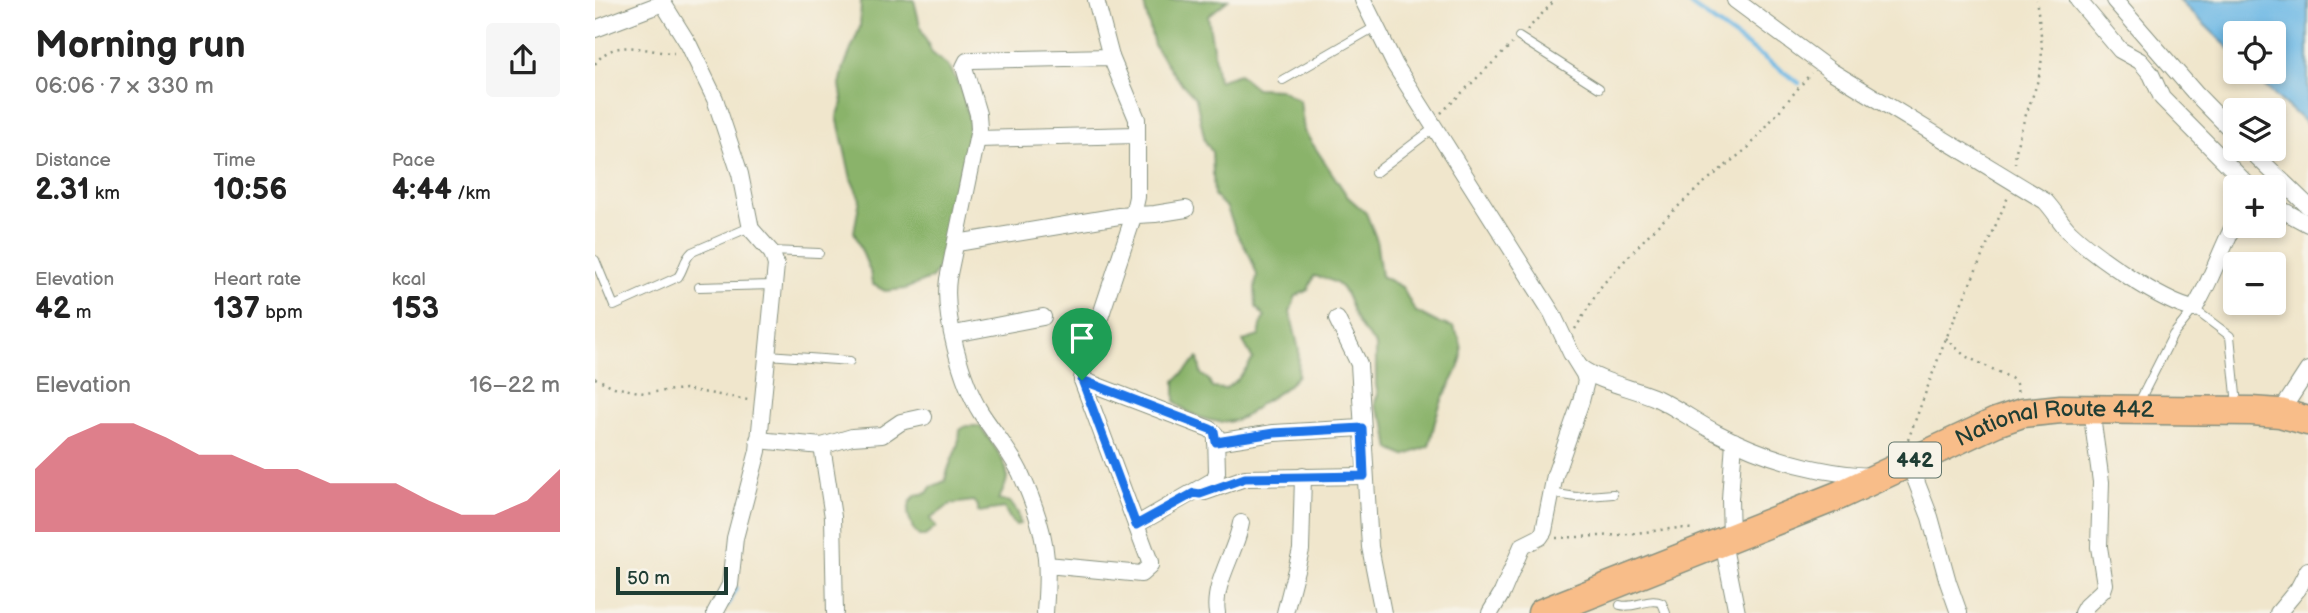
<!DOCTYPE html>
<html lang="en">
<head>
<meta charset="utf-8">
<style>
	:root { --surface:#fff; --page:#f6f6f6; --text:#222; --muted:#767676; --accent:#d1495b }
	body { margin:0; font-family:"Balsamiq Sans",sans-serif; background:var(--page); color:var(--text); height:100vh; display:flex; flex-direction:column; font-size:26px; white-space:nowrap }
	* { box-sizing:border-box; margin:0 }
	p { font-size:23px; color:var(--muted) }
	.icon { flex:none; width:38px; height:38px; fill:none; stroke:currentColor; stroke-width:2; stroke-linecap:round; stroke-linejoin:round }
	.map { position:relative; flex:1; overflow:hidden }
	.details { display:flex; flex-direction:column; background:var(--surface); width:595px }
	.details>* { flex:none }
	.buttons { position:absolute; left:1628px; top:21px; display:grid; gap:14px }
	.buttons a { display:grid; place-items:center; width:63px; height:63px; border-radius:7px; background:var(--surface); box-shadow:0 4px 10px #0003; font-size:35px }
	.scale { position:absolute; left:21px; bottom:18px; width:112px; box-sizing:border-box; padding-left:7px; border:4px solid #1f3d34; border-top:0; font-size:19px; line-height:24px; white-space:nowrap; color:#1f3d34; -webkit-text-stroke:5px #f7f3e8; paint-order:stroke }
	.pin { position:absolute; display:grid; place-items:center; width:60px; height:60px; color:#fff; margin:-72px -30px; border-radius:50% 50% 50% 0; rotate:-45deg; box-shadow:0 0 7px #0007 }
	.pin .icon { rotate:45deg }
	.round { display:grid; place-items:center; flex:none; width:74px; height:74px; border-radius:7px; background:var(--page) }
	.head { display:flex; align-items:center; justify-content:space-between; height:119px; padding:0 35px }
	h1 { font-size:38px; font-weight:800; line-height:52px }
	.figures { display:grid; grid-template-columns:repeat(3,1fr); gap:10px; height:119px; padding:7px 35px }
	.figures div { display:grid; align-content:center }
	.figures b { font-size:30px; font-weight:800 }
	.figures small { font-size:19px; font-weight:400 }
	.figures p { font-size:19px }
	.chart { height:196px; padding:14px 35px }
	.chart p { display:flex; justify-content:space-between }
	.chart svg { width:100%; height:126px; margin-top:7px; fill:var(--accent); opacity:.7 }
	main { display:flex; flex:1; min-height:0 }
	.map>svg:first-child { display:block }
	.forest { fill:#8ab36a; stroke:#54784f; stroke-width:2 }
	.water { fill:#6cb8e5; stroke:#467a8c; stroke-width:2 }
	.lines { fill:none; stroke-linecap:round; stroke-linejoin:round }
	.stream { stroke:#6cb8e5; stroke-width:4.5 }
	.lane-casing { stroke:#889280; stroke-width:10 }
	.street-casing { stroke:#889280; stroke-width:18 }
	.highway-casing { stroke:#889280; stroke-width:31 }
	.path { stroke:#889280; stroke-width:2.5; stroke-dasharray:2 5; stroke-linecap:butt }
	.lane { stroke:#fff; stroke-width:8 }
	.street { stroke:#fff; stroke-width:16 }
	.highway { stroke:#f8bd89; stroke-width:28 }
	.route-casing { stroke:#fff; stroke-width:14 }
	.route { stroke:#1a73e8; stroke-width:9 }
	.labels { text-anchor:middle; dominant-baseline:central; stroke-width:7; stroke-linejoin:round; paint-order:stroke }
	.shield { fill:#f7f3e8; stroke:#60746a; stroke-width:2 }
	.shield-label { font-size:21px; font-weight:bold; fill:#1f3d34 }
	.street-label { font-size:23px; fill:#1f3d34; stroke:#f7f3e8 }
</style>
</head>
<body>
<main>
<section class="details">
<div class="head"><div><h1>Morning run</h1><p>06:06 · 7 × 330 m</p></div><a class="round"><svg class="icon" aria-label="share" viewBox="0 0 24 24"><path d="M12 15V3M7 8l5-5 5 5M5 13v7h14v-7"/></svg></a></div>
<div class="figures">
<div><p>Distance</p><b>2.31<small> km</small></b></div>
<div><p>Time</p><b>10:56</b></div>
<div><p>Pace</p><b>4:44<small> /km</small></b></div>
</div>
<div class="figures">
<div><p>Elevation</p><b>42<small> m</small></b></div>
<div><p>Heart rate</p><b>137<small> bpm</small></b></div>
<div><p>kcal</p><b>153</b></div>
</div>
<div class="chart"><p><span>Elevation</span>16–22 m</p>
<svg viewBox="0 0 160 44" preserveAspectRatio="none"><path d="M0 44V22L10 11L20 6L30 6L40 11L50 17L60 17L70 22L80 22L90 27L100 27L110 27L120 33L130 38L140 38L150 33L160 22V44z"/></svg>
</div>
</section>
<div class="map">
<svg width="1713" height="613" viewBox="0 0 1713 613">
	<rect width="100%" height="100%" fill="#f7f3e8"/>
	<filter id="ink" filterUnits="userSpaceOnUse"><feTurbulence type="fractalNoise" baseFrequency=".0143" numOctaves="2"/><feDisplacementMap in="SourceGraphic" scale="14" xChannelSelector="R" yChannelSelector="G"/><feConvolveMatrix kernelMatrix="1 2 1 2 8 2 1 2 1" color-interpolation-filters="sRGB"/></filter>
	<filter id="wash" filterUnits="userSpaceOnUse"><feTurbulence type="fractalNoise" baseFrequency=".00686" numOctaves="4" result="noise"/><feDisplacementMap in="SourceGraphic" scale="28" xChannelSelector="R" yChannelSelector="G"/><feGaussianBlur stdDeviation="1.57" result="paint"/><feColorMatrix in="noise" values="0 0 0 0 0 0 0 0 0 0 0 0 0 0 0 0 0 1.4 0 .05"/><feComposite in="paint" operator="in"/></filter>
	<g filter="url(#wash)">
		<rect width="100%" height="100%" fill="#f0e6cc"/>
		<g class="forest">
			<polygon points="266,0 319,0 326,29 337,53 355,68 367,90 375,123 373,144 358,204 358,227 352,255 337,278 310,289 290,291 277,284 275,271 259,232 265,199 256,179 242,116 248,103 245,85 249,67 265,27"/>
			<path d="M548,0H633L613,16L623,81L644,74L661,88L685,89L705,101L709,131L753,197L771,213L781,238L786,276L807,287L820,311L841,322L858,327C879,357 858,375 846,403C840,416 838,433 834,446L809,456L795,449C793,441 793,433 791,426C788,413 774,409 783,395L781,385V345C775,338 767,331 763,323C749,295 755,282 719,276L713,290L701,296L695,312L704,350L703,375C693,387 683,394 668,402C661,406 655,414 646,418C627,428 594,417 580,401V381L603,358L606,374L614,380L617,388L630,389L643,379L658,359L648,341L664,336L667,321L670,317L661,307L660,288L662,275L655,256L641,232L632,208L619,196L617,152L610,141L601,99L580,76L559,45Z"/>
			<path d="M371,426H385C393,438 411,460 412,474C413,483 407,493 403,500L415,502L423,513L425,524L421,525L417,522L409,508L383,512V506L378,501L356,504L335,519L341,527L330,536H324L318,529L313,514L315,502L321,495L332,493L336,487L350,481C353,462 365,449 365,430Z"/>
		</g>
		<polygon class="water" points="1584,0 1713,0 1713,125 1654,72 1678,72 1678,33 1640,33 1640,54"/>
		<g class="lines">
			<g class="stream">
				<polyline points="1089,0 1204,83"/>
				<polyline points="132,605 141,588"/>
			</g>
		</g>
	</g>
	<g filter="url(#ink)">
		<g class="lines">
			<defs>
				<g id="lane">
					<polyline points="924,37 1004,88"/>
					<polyline points="688,80 780,27"/>
					<polyline points="780,173 839,128"/>
					<polyline points="176,251 224,253"/>
					<path d="M0,260L19,306L83,277C89,269 89,259 97,252L155,227"/>
					<polyline points="104,287 179,285"/>
					<polyline points="173,355 255,361"/>
					<polyline points="1543,404 1578,335 1599,309 1635,336 1642,405"/>
					<polyline points="956,493 981,497 1018,494"/>
					<path d="M1025,605C1039,609 1053,597 1067,603L1071,613"/>
				</g>
				<g id="street">
					<polyline points="66,0 94,45 120,99 145,174 156,229 177,253 181,265 163,451 140,538 135,585 120,613"/>
					<polyline points="501,0 516,57"/>
					<polyline points="768,0 800,65 957,313 976,353 989,374 991,381 986,401 960,475 949,531 945,537 927,546 907,593 895,613"/>
					<path d="M1140,0L1236,71L1450,201C1459,210 1465,222 1474,231C1498,254 1567,303 1599,309C1616,282 1625,251 1640,223"/>
					<polyline points="1483,0 1525,50 1545,61 1556,74 1567,98 1655,187"/>
					<polyline points="1519,0 1600,93 1640,134"/>
					<polyline points="0,29 68,3"/>
					<polyline points="383,139 542,135"/>
					<polyline points="1654,149 1713,206"/>
					<polyline points="1678,205 1713,224"/>
					<polyline points="362,243 524,216 560,214 591,209"/>
					<polyline points="742,319 764,364 775,547 788,613"/>
					<polyline points="359,334 448,317"/>
					<path d="M986,368C1005,382 1038,388 1061,398C1082,408 1101,422 1122,433C1170,458 1222,473 1276,476"/>
					<polyline points="487,380 615,429 621,435 622,472 619,480 541,525"/>
					<polyline points="1685,413 1713,370"/>
					<polyline points="163,440 227,446 257,437 287,435 306,422 329,417"/>
					<polyline points="621,442 679,433 767,428"/>
					<polyline points="227,446 238,517 240,613"/>
					<polyline points="1314,463 1335,517 1353,582 1364,613"/>
					<polyline points="610,492 650,478 769,476"/>
					<polyline points="1136,538 1135,499 1139,441"/>
					<polyline points="1128,542 1142,613"/>
					<path d="M450,613C451,595 453,577 451,559C449,530 437,498 425,472C414,450 399,433 386,413C367,383 348,315 353,279L384,129L383,114L369,67L372,61L377,60L516,57L542,119V197L536,224L489,366L487,380L555,562V566L546,574L452,565"/>
					<path d="M622,613C617,585 641,552 646,523"/>
					<polyline points="690,613 706,550 708,476"/>
					<polyline points="1487,613 1491,606 1508,590 1510,584 1504,547 1506,482 1496,409"/>
					<polyline points="1683,613 1703,589 1713,570"/>
				</g>
				<g id="highway">
					<path id="s1" d="M947,613L1245,495L1401,422L1427,413L1466,409L1656,411L1685,413L1713,421"/>
				</g>
			</defs>
			<use href="#lane" class="lane-casing"/>
			<use href="#street" class="street-casing"/>
			<use href="#highway" class="highway-casing"/>
			<g class="path">
				<polyline points="932,30 960,0"/>
				<path d="M0,64C20,35 52,53 79,53"/>
				<polyline points="846,113 917,44"/>
				<path d="M1420,164C1421,132 1436,106 1444,76C1450,53 1445,23 1441,0"/>
				<polyline points="980,329 1007,285 1058,230 1105,186 1154,147 1216,73"/>
				<polyline points="1351,338 1370,356 1416,378 1421,384 1423,394"/>
				<polyline points="0,378 19,387 49,393 90,389 153,400"/>
				<polyline points="1313,440 1349,343 1413,197"/>
				<polyline points="961,538 1024,535 1083,528 1098,529"/>
			</g>
			<use href="#lane" class="lane"/>
			<use href="#street" class="street"/>
			<use href="#highway" class="highway"/>
		</g>
	</g>
	<g class="lines" filter="url(#ink)">
		<defs>
			<polygon id="route" points="487,380 615,429 619,431 621,442 679,433 767,428 769,476 650,478 605,494 599,493 541,525"/>
		</defs>
		<use href="#route" class="route-casing"/>
		<use href="#route" class="route"/>
	</g>
	<g class="labels">
		<rect class="shield" x="1294" y="442.5" width="52" height="35" rx="5"/>
		<g class="shield-label">
			<text x="1320" y="460">442</text>
		</g>
		<g class="street-label">
			<text stroke="none"><textPath href="#s1" startOffset="551">National Route 442</textPath></text>
		</g>
	</g>
</svg>
<div class="buttons">
<a><svg class="icon" aria-label="locate" viewBox="0 0 24 24"><circle cx="12" cy="12" r="6"/><path d="M12 2v4M12 18v4M2 12h4M18 12h4"/></svg></a>
<a><svg class="icon" aria-label="layers" viewBox="0 0 24 24"><path d="M12 4l9 5-9 5-9-5zM3 14l9 5 9-5"/></svg></a>
<a>+</a>
<a>−</a>
</div>
<div class="scale">50 m</div>
<div class="pin" style="left:487px;top:380px;background:#1e9e55"><svg class="icon" aria-label="arrive" viewBox="0 0 24 24"><path d="M6 21V4h12l-3 4 3 4H6"/></svg></div>
</div>
</main>
</body>
</html>
